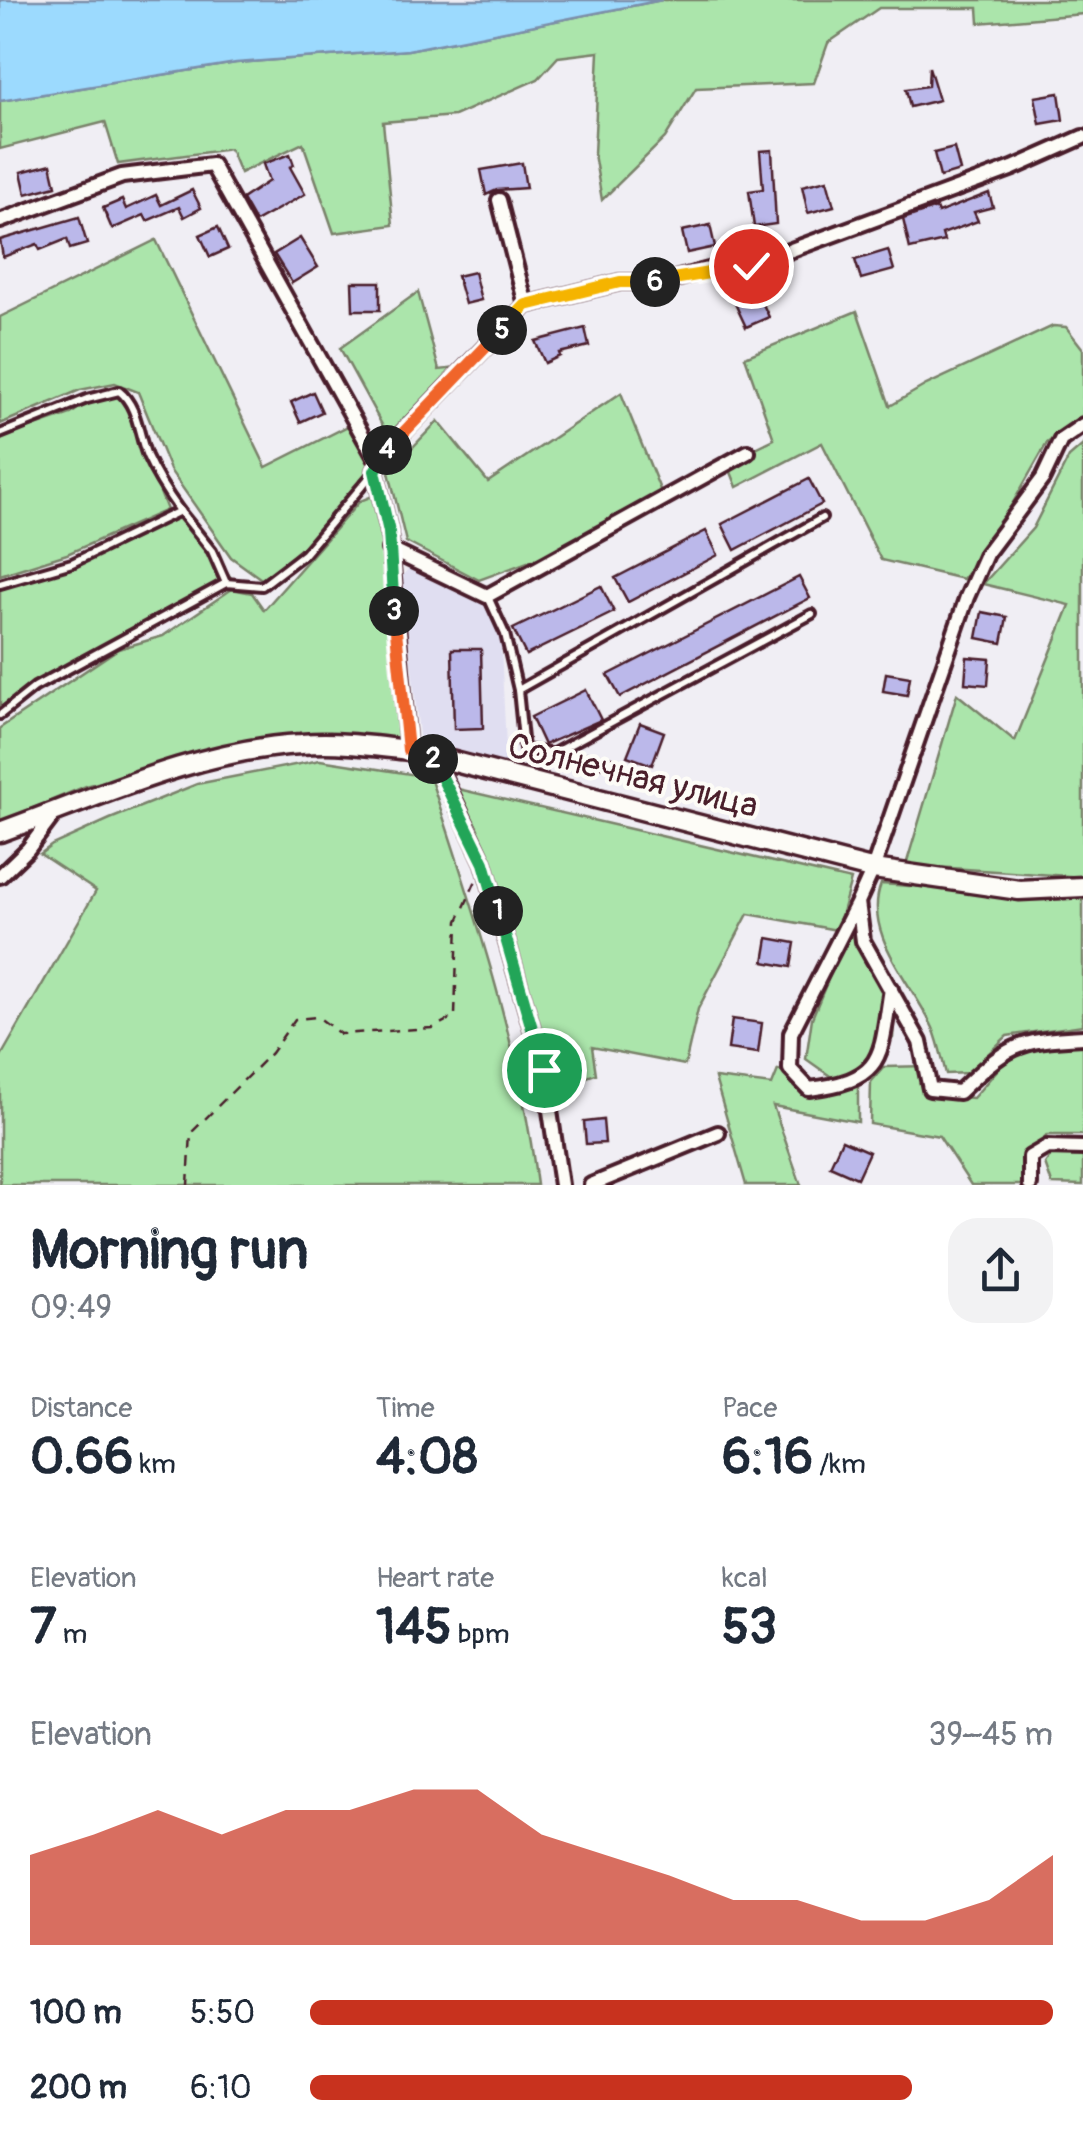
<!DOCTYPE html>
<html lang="en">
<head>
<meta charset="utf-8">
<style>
	:root { --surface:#fff; --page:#f2f2f3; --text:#1f2937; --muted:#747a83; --accent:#c8321e }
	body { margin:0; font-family:Pangolin,sans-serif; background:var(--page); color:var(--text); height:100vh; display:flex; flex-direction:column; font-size:38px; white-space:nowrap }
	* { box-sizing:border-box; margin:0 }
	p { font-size:32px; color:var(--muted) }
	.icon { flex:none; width:55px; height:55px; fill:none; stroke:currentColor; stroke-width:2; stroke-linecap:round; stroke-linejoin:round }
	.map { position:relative; height:1185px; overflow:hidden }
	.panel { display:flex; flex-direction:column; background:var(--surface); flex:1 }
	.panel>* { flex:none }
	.pin { position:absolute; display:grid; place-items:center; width:85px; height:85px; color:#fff; margin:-42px; border:5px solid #fff; border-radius:50%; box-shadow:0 2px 10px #0007 }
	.km { position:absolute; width:50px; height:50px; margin:-25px; border-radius:50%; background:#222; color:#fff; font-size:28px; line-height:50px; text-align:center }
	.round { display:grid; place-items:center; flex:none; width:105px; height:105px; border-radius:30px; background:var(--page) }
	.overview { display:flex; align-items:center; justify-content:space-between; height:170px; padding:0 30px }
	h1 { font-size:55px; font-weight:800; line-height:75px }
	.figures { display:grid; grid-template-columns:repeat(3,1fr); gap:15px; height:170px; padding:10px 30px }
	.figures div { display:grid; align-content:center }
	.figures b { font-size:50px; font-weight:800 }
	.figures small { font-size:28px; font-weight:400 }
	.figures p { font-size:28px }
	.chart { height:280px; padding:20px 30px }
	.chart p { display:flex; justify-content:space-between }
	.chart svg { width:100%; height:180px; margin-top:10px; fill:var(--accent); opacity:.7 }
	ul { padding:0 30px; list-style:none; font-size:32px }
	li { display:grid; grid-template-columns:160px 120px 1fr; align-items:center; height:75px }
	li i { height:25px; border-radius:12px; background:var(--accent) }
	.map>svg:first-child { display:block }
	.built { fill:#e0def1 }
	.green { fill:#abe5ab; stroke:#7a826b; stroke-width:2.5 }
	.water { fill:#9cdafe; stroke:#7b8faa; stroke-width:2.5 }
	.building { fill:#bbb8ea; stroke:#4a1f2b; stroke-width:2.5 }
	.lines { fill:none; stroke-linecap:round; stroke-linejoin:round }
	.lane-casing { stroke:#4a1f2b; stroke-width:14 }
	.street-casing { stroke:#4a1f2b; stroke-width:20 }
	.secondary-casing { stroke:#4a1f2b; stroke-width:25 }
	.path { stroke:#4a1f2b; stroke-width:2.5; stroke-dasharray:10 8; stroke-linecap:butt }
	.lane { stroke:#fdfcf7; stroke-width:6 }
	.street { stroke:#fdfcf7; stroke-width:12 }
	.secondary { stroke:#fdfcf7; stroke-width:18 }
	.split-1-casing { stroke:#fff; stroke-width:20 }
	.split-2-casing { stroke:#fff; stroke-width:20 }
	.split-3-casing { stroke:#fff; stroke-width:20 }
	.split-4-casing { stroke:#fff; stroke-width:20 }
	.split-5-casing { stroke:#fff; stroke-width:20 }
	.split-6-casing { stroke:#fff; stroke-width:20 }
	.split-7-casing { stroke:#fff; stroke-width:20 }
	.split-1 { stroke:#22a559; stroke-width:12 }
	.split-2 { stroke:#22a559; stroke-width:12 }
	.split-3 { stroke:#f0652b; stroke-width:12 }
	.split-4 { stroke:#22a559; stroke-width:12 }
	.split-5 { stroke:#f0652b; stroke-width:12 }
	.split-6 { stroke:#f5b400; stroke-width:12 }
	.split-7 { stroke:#f5b400; stroke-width:12 }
	.labels { text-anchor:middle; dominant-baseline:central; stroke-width:8; stroke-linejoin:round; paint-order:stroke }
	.street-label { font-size:35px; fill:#4a1f2b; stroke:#fdfcf7 }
</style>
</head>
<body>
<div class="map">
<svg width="1083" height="1185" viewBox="0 0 1083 1185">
	<rect width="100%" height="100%" fill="#f0eef4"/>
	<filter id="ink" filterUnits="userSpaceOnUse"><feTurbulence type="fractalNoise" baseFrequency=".01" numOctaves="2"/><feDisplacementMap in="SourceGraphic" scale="20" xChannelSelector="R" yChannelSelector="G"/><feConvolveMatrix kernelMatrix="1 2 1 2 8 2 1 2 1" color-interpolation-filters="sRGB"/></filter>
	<g filter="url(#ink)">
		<polygon class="built" points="411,566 499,611 507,765 420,743 402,576"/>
		<g class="green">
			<polygon points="662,0 1083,0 1083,14 979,23 978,8 879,8 828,43 814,83 696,88 665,138 602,200 594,154 599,52 558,57 538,79 454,116 383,122 393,225 334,233 303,143 240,173 230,149 118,164 105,122 0,149 0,101 236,63 408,50"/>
			<polygon points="156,240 266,467 356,422 377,462 307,543 264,581 231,557 170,470 138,392 115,383 80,390 0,424 0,317"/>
			<polygon points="418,292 439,370 458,368 392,443 340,348"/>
			<polygon points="857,311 890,406 926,385 1053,326 1066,327 1083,349 1083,417 1047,443 994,536 963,579 881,560 822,443 737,487 727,462 774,439 745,357"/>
			<polygon points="621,393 661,492 579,543 479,580 406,542 389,472 438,421 488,482"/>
			<polygon points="122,396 167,510 67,554 0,575 0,438 71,414 87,402"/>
			<polygon points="1083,445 1083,877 906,865 957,694 1015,741 1070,605 983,584 1033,528 1069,457"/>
			<polygon points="375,495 387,549 403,740 330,732 225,750 86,786 0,822 0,728 118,649 163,636 232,589 252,593 264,610 360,501"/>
			<polygon points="185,510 231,578 158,625 92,652 0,718 0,586 69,566"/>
			<path d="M320,760L430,777C474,910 520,1046 537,1185H0V1058L96,891L40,854L52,845L110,819L197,784Z"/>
			<polygon points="458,789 851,880 837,930 748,914 698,1009 685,1065 592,1047 596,1074 549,1090"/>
			<path d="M881,884L1083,898V1025L1007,1036L968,1073L946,1074C942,1059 939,1042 933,1028C913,984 862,934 881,884Z"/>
			<polygon points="863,896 864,930 896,982 893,1038 868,1067 833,1078 806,1059 812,1018"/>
			<polygon points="1083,1038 1083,1135 1047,1135 1029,1160 1026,1185 971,1185 939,1136 870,1124 871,1082 884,1067 928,1066 934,1095 973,1098 1019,1045"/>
			<polygon points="778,1070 829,1089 858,1086 858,1122 773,1106 801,1185 746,1185 715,1078 772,1085"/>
			<polygon points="1083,1146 1083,1185 1052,1184 1045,1164 1054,1151"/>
		</g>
		<polygon class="water" points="0,0 662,0 408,50 236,63 0,101"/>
		<g class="building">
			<polygon points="929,67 939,100 910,107 906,89 928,86"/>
			<polygon points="1059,93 1063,120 1040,124 1035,97"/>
			<polygon points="954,148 960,171 940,177 934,153"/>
			<polygon points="772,150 776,224 754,227 749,191 763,189 760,151"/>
			<polygon points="290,154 294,165 290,167 305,194 255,222 242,199 269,181 263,164"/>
			<polygon points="522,163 526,188 497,190 486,195 481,170"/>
			<polygon points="51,164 56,186 26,194 21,172"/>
			<polygon points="827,180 834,206 808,213 802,186"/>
			<polygon points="192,190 201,208 184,217 179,207 147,221 144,215 112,229 103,208 122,200 126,209 156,195 161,205"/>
			<polygon points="989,193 993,207 974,212 978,221 942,234 944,241 910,249 903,219 936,208 938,213"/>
			<polygon points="79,217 87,244 70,249 67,239 40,250 37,244 3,257 0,240"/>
			<polygon points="710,225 715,247 687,253 682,231"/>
			<polygon points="218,227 228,249 210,257 200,235"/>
			<polygon points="300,238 318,267 292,283 274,254"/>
			<polygon points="888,250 894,270 861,279 855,260"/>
			<polygon points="474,272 481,300 465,304 457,276"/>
			<polygon points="352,282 380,282 380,310 353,310"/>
			<polygon points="754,285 769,317 746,327 731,295"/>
			<polygon points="585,328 589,346 559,353 560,356 545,363 535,341"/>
			<polygon points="313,392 322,412 300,422 291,402"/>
			<polygon points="809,479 822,504 735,550 722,524"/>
			<polygon points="706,531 718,555 628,602 615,578"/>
			<polygon points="799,577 810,598 620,697 608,675"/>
			<polygon points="601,586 614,612 526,655 513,629"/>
			<polygon points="982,612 1007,617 1002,643 977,638"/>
			<polygon points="452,649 481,649 483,728 454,729"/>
			<polygon points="967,657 990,659 988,685 965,683"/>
			<polygon points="886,673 910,677 907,695 883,691"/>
			<polygon points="586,690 601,720 544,745 531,717"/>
			<polygon points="640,723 664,732 652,765 627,756"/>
			<polygon points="768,938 795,943 791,967 764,962"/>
			<polygon points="732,1019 762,1023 758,1053 728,1049"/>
			<polygon points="603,1120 605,1143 586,1144 584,1122"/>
			<polygon points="842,1140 869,1152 857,1178 830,1166"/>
		</g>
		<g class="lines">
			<defs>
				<g id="lane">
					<path d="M0,434L87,399L119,391C138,406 138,434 147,456C156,476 167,493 180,511"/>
					<polyline points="0,584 72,563 180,511 212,551 226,583"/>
					<polyline points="488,597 505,634 518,690 822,518"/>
					<polyline points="518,690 524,749 612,763"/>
					<polyline points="0,715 35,687 226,583 262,586 304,554 374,472"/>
					<polyline points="550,755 812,614"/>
				</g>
				<g id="street">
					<polyline points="499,200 526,305"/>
					<polyline points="0,221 122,176 212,165 378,463"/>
					<path d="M1083,425L1061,440L1043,478L986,554L967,597L873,869L858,902L863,941L920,1042L930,1089L959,1092C1007,1046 1017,1040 1083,1037"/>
					<polyline points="389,549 487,596 748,452"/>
					<polyline points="408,750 389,532 375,471 390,446 526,305 620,282 664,282 709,270 751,265 1013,168 1083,137"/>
					<polyline points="435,759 484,863 544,1070 561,1185"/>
					<polyline points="0,876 28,849 55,813"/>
					<path d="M858,902L791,1033L790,1069L809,1089C887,1080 880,1055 891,989"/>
					<polyline points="591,1185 718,1133"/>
					<polyline points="1030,1185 1030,1157 1047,1147 1083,1148"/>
				</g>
				<path id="secondary" d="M0,832C97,797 198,750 301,744C338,741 373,746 408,750L867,868L1019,890L1083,887"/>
			</defs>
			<use href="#lane" class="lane-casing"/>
			<use href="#street" class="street-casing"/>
			<use href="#secondary" class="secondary-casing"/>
			<polyline class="path" points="188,1185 191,1133 271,1053 295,1019 318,1017 340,1034 433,1028 455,1016 458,921 477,878"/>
			<use href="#lane" class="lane"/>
			<use href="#street" class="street"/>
			<use href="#secondary" class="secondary"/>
		</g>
	</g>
	<g class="lines" filter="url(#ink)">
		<defs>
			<polyline id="split-1" points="498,911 544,1070"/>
			<polyline id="split-2" points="433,759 484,863 498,911"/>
			<polyline id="split-3" points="394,611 408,750 433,759"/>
			<polyline id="split-4" points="387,450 375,471 389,532 394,611"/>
			<polyline id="split-5" points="387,450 502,330"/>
			<polyline id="split-6" points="502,330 526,305 620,282 655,282"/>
			<polyline id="split-7" points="655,282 751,266"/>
		</defs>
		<use href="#split-1" class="split-1-casing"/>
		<use href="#split-2" class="split-2-casing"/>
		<use href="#split-3" class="split-3-casing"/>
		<use href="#split-4" class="split-4-casing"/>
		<use href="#split-5" class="split-5-casing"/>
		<use href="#split-6" class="split-6-casing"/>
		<use href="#split-7" class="split-7-casing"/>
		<use href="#split-1" class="split-1"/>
		<use href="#split-2" class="split-2"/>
		<use href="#split-3" class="split-3"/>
		<use href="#split-4" class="split-4"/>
		<use href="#split-5" class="split-5"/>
		<use href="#split-6" class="split-6"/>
		<use href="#split-7" class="split-7"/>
	</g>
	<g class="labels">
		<g class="street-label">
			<text transform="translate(633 776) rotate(14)">Солнечная улица</text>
		</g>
	</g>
</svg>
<div class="pin" style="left:544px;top:1070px;background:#1e9e55"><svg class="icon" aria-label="arrive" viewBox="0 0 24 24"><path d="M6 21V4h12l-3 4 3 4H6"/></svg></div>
<div class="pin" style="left:751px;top:266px;background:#d93025"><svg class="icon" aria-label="check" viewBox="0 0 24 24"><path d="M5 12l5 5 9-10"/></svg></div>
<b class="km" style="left:498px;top:911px">1</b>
<b class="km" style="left:433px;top:759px">2</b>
<b class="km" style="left:394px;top:611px">3</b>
<b class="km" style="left:387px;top:450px">4</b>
<b class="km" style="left:502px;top:330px">5</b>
<b class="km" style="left:655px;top:282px">6</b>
</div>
<section class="panel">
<div class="overview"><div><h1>Morning run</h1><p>09:49</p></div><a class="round"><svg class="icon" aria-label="share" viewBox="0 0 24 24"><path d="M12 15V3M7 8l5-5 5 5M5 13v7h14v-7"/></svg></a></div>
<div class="figures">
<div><p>Distance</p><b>0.66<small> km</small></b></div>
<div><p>Time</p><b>4:08</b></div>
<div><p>Pace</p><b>6:16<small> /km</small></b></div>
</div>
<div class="figures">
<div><p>Elevation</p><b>7<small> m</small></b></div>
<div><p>Heart rate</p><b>145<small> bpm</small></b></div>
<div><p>kcal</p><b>53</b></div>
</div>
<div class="chart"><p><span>Elevation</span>39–45 m</p>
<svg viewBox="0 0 160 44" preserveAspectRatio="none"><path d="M0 44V22L10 17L20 11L30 17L40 11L50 11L60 6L70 6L80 17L90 22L100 27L110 33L120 33L130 38L140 38L150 33L160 22V44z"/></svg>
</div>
<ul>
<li><b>100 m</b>5:50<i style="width:100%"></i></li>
<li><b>200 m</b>6:10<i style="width:81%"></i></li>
</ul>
</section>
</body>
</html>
